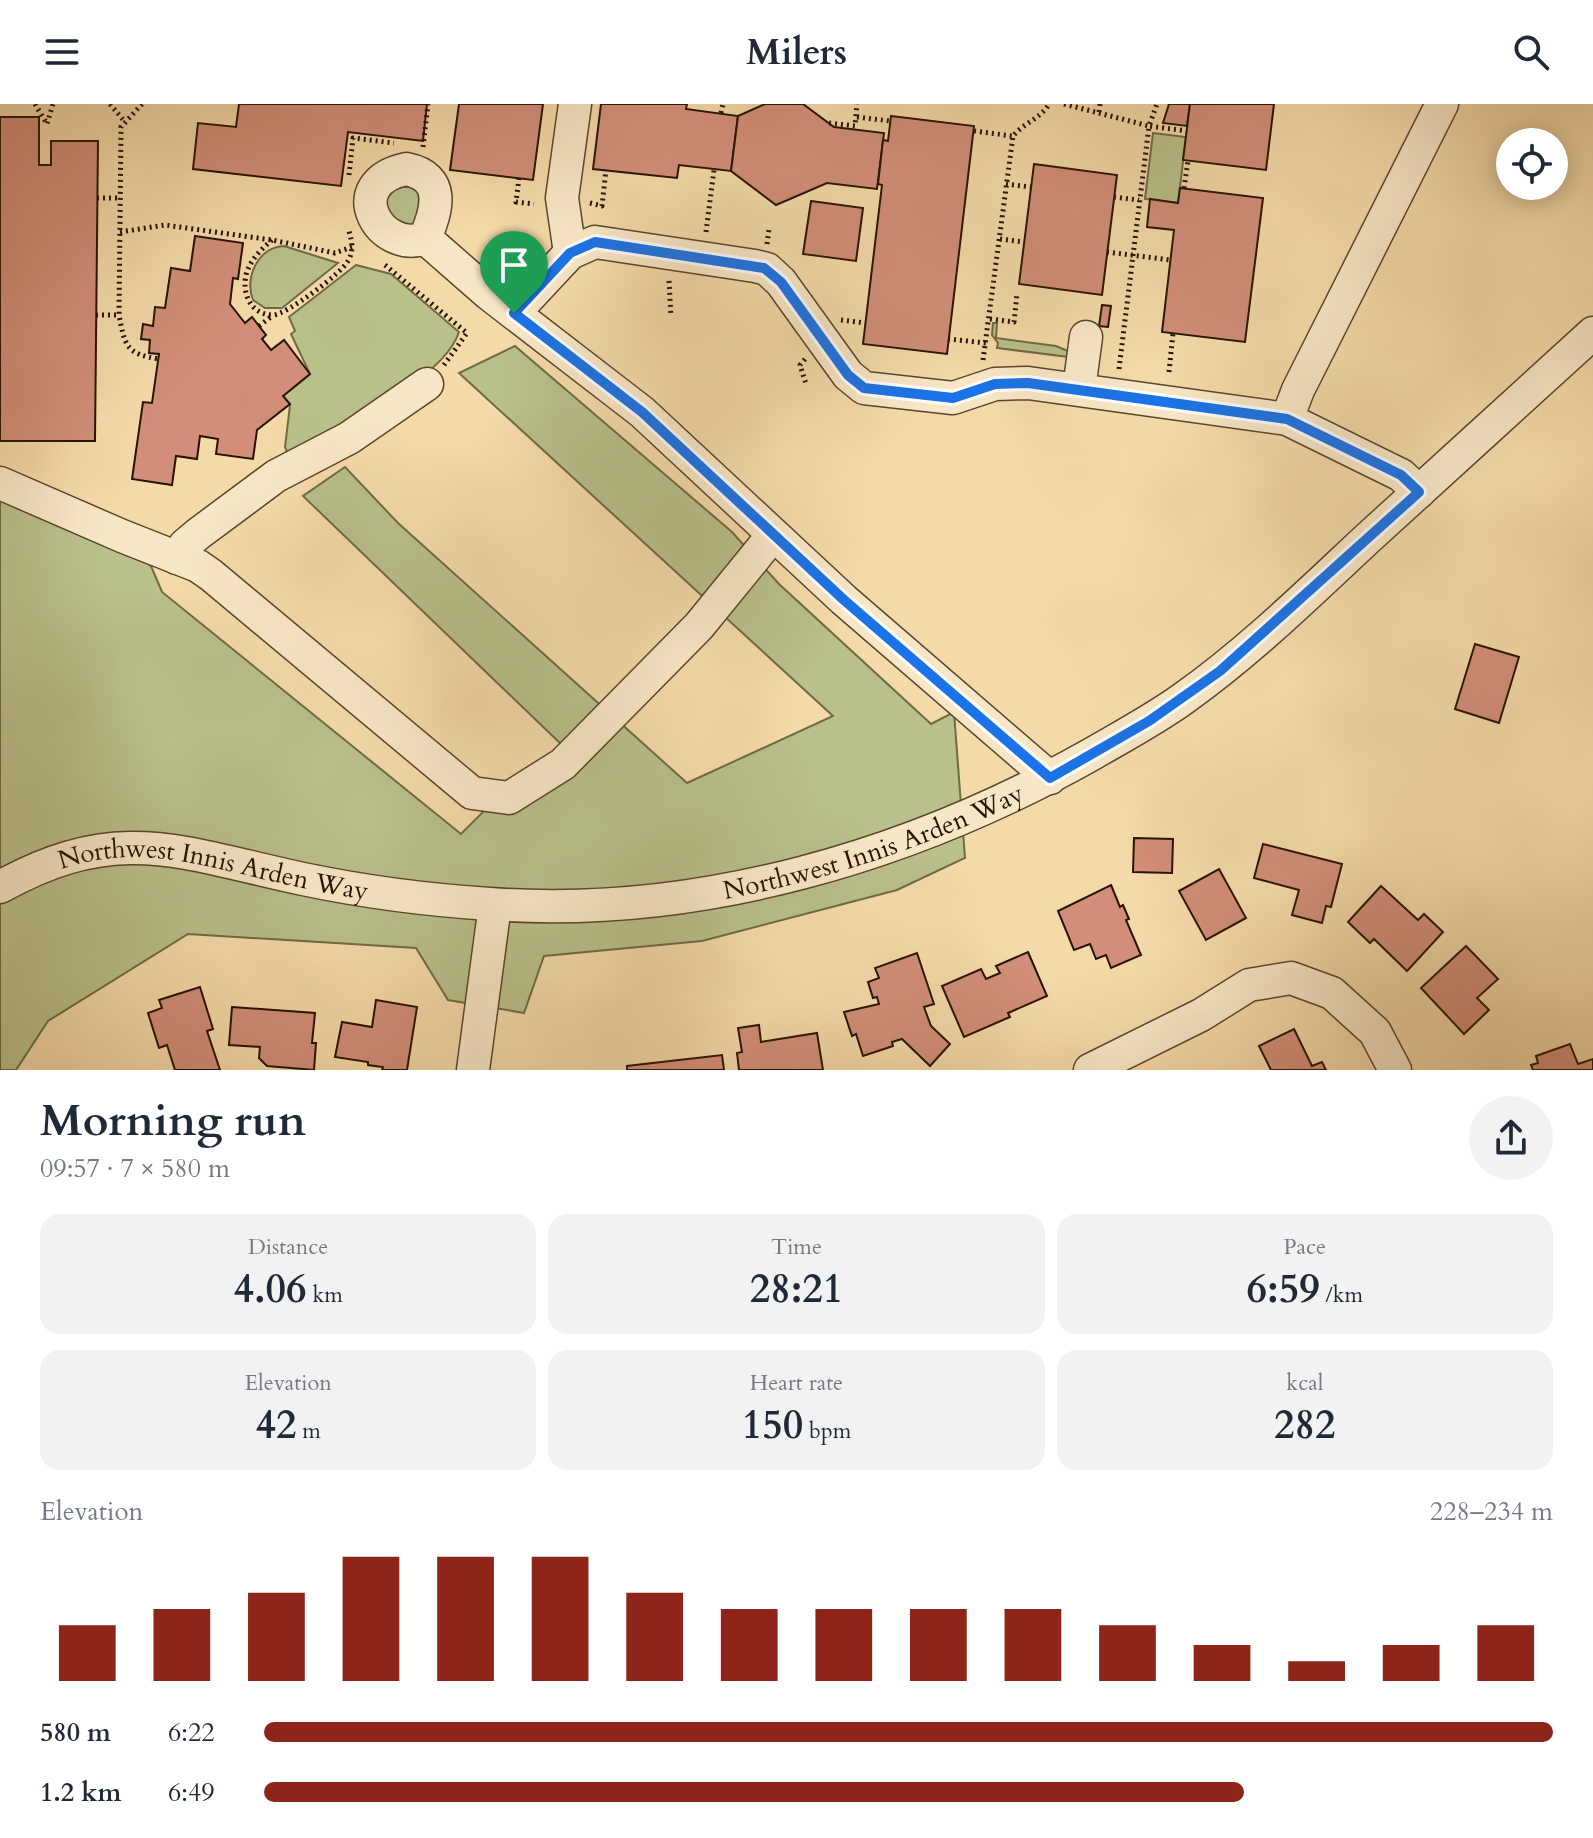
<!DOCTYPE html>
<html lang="en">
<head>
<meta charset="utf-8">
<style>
	:root { --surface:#fff; --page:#f2f2f3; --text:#1f2937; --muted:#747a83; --accent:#8f2418 }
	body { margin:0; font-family:Cardo,serif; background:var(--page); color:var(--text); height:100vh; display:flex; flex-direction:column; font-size:30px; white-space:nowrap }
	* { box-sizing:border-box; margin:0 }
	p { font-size:26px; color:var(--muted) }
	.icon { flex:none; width:44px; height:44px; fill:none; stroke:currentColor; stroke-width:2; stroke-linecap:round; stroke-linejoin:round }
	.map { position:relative; height:966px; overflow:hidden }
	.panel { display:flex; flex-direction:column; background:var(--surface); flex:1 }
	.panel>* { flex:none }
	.tools { position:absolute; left:1496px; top:24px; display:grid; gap:16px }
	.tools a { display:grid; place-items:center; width:72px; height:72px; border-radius:50%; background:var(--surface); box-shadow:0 4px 20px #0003; font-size:40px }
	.pin { position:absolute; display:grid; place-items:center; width:68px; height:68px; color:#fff; margin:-82px -34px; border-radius:50% 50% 50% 0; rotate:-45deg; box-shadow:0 0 8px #0007 }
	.pin .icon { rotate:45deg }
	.round { display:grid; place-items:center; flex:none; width:84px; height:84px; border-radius:42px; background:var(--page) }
	.overview { display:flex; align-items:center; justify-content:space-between; height:136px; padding:0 40px }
	h1 { font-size:44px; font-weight:700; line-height:60px }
	.stats { display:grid; grid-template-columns:repeat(3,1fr); gap:12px; height:136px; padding:8px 40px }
	.stats div { display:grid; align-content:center; border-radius:20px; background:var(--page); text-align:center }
	.stats b { font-size:40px; font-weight:700 }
	.stats small { font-size:22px; font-weight:400 }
	.stats p { font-size:22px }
	.chart { height:224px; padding:16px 40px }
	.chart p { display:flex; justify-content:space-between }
	.chart svg { width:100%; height:144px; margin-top:8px; stroke:var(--accent); stroke-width:6 }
	ul { padding:0 40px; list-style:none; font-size:26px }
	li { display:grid; grid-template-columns:128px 96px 1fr; align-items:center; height:60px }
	li i { height:20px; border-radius:10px; background:var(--accent) }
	header { display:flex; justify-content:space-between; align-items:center; height:104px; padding:0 40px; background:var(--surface); font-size:36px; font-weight:700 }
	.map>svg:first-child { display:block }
	.green { fill:#b9c08a; stroke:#706a45; stroke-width:2 }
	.building { fill:#d28e78; stroke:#271400; stroke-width:2 }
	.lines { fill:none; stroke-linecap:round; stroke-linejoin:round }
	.minor-casing { stroke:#5a462a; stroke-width:35 }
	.path { stroke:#271400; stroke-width:5; stroke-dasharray:2 4; stroke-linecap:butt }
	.minor { stroke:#f8e7c7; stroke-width:32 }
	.route-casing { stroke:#fff; stroke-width:16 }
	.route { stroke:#1a73e8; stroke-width:10 }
	.labels { text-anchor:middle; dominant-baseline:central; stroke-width:7; stroke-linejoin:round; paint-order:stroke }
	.street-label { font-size:26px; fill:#271400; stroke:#f8e7c7 }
</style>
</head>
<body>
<header><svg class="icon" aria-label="menu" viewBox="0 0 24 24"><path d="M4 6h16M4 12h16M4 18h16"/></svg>Milers<svg class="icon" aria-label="search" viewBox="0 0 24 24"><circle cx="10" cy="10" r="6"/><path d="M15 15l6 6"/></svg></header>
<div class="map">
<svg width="1593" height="966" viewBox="0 0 1593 966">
	<rect width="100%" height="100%" fill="#f5daa9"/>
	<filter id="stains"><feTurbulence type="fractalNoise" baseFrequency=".0025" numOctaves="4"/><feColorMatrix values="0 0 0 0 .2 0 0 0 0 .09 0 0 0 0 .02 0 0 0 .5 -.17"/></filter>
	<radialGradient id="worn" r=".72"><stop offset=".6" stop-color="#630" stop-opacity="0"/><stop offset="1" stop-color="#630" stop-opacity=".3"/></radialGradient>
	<g class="green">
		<polygon points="1153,29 1186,33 1178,99 1145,95"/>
		<polygon points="403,83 410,83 422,90 421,117 408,122 388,110 386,95 396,84"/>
		<path d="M284,142L338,159L282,204H265L253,196C244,174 258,143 284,142Z"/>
		<path d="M356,161L391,170L459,228C443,278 333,325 288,350L285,343L290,301L283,292L310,270L291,230L295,227L289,213Z"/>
		<polygon points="993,219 997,219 996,234 1056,242 1068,247 1069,253 997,244 998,239 992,231"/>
		<polygon points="515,242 732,428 779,480 931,620 954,608 965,754 897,786 702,837 544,852 524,909 448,896 416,844 188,830 48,917 16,966 0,966 0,393 131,450 151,462 162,488 461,730 505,686 563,642 303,392 345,363 398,419 687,679 833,612 459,269"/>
	</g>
	<g class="building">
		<polygon points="239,0 427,0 423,37 348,28 341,82 193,65 198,19 236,23"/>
		<polygon points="459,0 543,0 533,76 450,66"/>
		<polygon points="601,0 687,0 686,5 738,12 731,67 679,61 677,74 593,65"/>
		<polygon points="765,0 803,0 834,23 884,29 877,85 827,79 776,101 731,67 738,12"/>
		<polygon points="1169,0 1190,0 1187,22 1163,19"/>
		<polygon points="1190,0 1274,0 1266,66 1183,56"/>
		<polygon points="891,12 974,22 947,250 863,240 882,81 878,80 883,36 888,37"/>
		<polygon points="0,13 39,13 39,61 51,61 51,37 98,37 95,337 0,337"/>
		<polygon points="1034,60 1117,71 1102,191 1019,180"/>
		<polygon points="1180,84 1263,94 1245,238 1162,228 1174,126 1147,123 1150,95 1178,99"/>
		<polygon points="811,97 863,104 856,157 803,150"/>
		<polygon points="195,132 243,139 238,175 233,174 230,200 245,219 252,213 266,231 262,235 271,246 284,236 310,270 283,292 290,300 257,326 253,355 216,350 218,335 200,332 197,355 176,352 172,381 132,375 143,298 152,299 159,250 149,249 150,236 141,235 143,220 153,222 155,203 165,204 171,164 190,167"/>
		<polygon points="1102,201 1111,202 1108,223 1099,222"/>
		<polygon points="1475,540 1519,553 1499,619 1455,605"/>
		<polygon points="1134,734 1173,735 1172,769 1133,768"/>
		<polygon points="1263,740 1342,760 1331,803 1326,802 1322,819 1292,811 1299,786 1254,774"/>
		<polygon points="1219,765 1246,814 1206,836 1179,787"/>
		<polygon points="1111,781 1120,803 1123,801 1129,815 1126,816 1141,851 1111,864 1106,851 1096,855 1090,840 1074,846 1058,807"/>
		<polygon points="1381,782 1418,816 1424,810 1443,828 1407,867 1374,835 1370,839 1348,818"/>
		<polygon points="1466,842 1498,875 1477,894 1489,906 1464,930 1421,884"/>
		<polygon points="1028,848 1047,892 1008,909 1010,913 964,933 942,882 981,865 986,875 1000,869 996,862"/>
		<polygon points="917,849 934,900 924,903 931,922 950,940 930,962 902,935 892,938 893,942 863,952 856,930 852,932 844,908 879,900 877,893 873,894 868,878 879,874 875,864"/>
		<polygon points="200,883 213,925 207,927 220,966 175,966 167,941 159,944 148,909 162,904 159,896"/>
		<polygon points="376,896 417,903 407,966 382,966 383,963 368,961 368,958 335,953 342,918 372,923"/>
		<polygon points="232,903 315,909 312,939 316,939 314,966 267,962 259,954 260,943 229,941"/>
		<polygon points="759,921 761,938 817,929 823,966 739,966 737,949 742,948 738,924"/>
		<polygon points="1294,925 1312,962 1322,958 1326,966 1271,966 1259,942"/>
		<polygon points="1570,940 1578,960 1593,955 1593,966 1533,966 1531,961 1538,959 1536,952"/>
		<polygon points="722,951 724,966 627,966 627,962"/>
	</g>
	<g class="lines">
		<defs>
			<g id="minor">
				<path d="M406,65C447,73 437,107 425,134C381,151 338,80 406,65Z"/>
				<polyline points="425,134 489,190 642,308 844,496 1050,674"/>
				<polyline points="570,149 562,94 575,0"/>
				<polyline points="514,209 570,149 595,138 755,162 767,165 781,178 848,271 864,284 953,294 995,280 1028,279 1287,315 1401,371 1419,388"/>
				<polyline points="1079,285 1086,233"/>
				<polyline points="1287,315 1298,286 1442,0"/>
				<polyline points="0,379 122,432 198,462 211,471 472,689 509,694 563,660 699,522 773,431"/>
				<polyline points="177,454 185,441 198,430 276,372 349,334 427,280"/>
				<path id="s1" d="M0,783C119,717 181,749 303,775C365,788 428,796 490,800C699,815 911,752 1092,650C1123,632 1155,615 1184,594C1250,547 1308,490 1367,435C1442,366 1518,298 1593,229"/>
				<polyline points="473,966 495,801"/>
				<polyline points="1090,966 1201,911 1249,881 1291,874 1332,889 1375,928 1395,966"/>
			</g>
		</defs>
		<use href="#minor" class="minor-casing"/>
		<g class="path">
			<polyline points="35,0 47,20 53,0"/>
			<polyline points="110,0 125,18"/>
			<path d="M142,0L121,23L119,211C125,242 126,250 159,255"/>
			<polyline points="1064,0 1149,22 1157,0"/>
			<polyline points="1099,8 1100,0"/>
			<polyline points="721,9 723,0"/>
			<polyline points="857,13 890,17"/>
			<polyline points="829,19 855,22 857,0"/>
			<polyline points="974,27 1012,32"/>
			<polyline points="423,43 428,0"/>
			<polyline points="349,71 353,34 394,39"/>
			<polyline points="519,74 516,98 534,100"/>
			<polyline points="1006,80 1031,83"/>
			<polyline points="1184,84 1188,57"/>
			<polyline points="1114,93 1139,96"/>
			<polyline points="97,94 120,94"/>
			<polyline points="590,99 602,102 606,66"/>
			<polyline points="120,128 165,121 272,136 335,149 352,143"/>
			<polyline points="706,128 714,66"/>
			<polyline points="1000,135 1024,138"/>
			<path d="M272,136C263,144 253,153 248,165C240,184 248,211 273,211C286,211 342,169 348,157C354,147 352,138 349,127"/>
			<polyline points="767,140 769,125"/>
			<polyline points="1107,148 1171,156"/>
			<polyline points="385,161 467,229 444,261"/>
			<polyline points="669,177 671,212"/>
			<polyline points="96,211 119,211"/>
			<polyline points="990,215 1014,218 1017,190"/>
			<polyline points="841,216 865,219"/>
			<polyline points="259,222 272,212"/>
			<polyline points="948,235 986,239"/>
			<polyline points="805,255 800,261 806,280"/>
			<path d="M983,256L1013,32C1024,19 1041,14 1049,0"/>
			<polyline points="1119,265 1149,22 1187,27"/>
			<polyline points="1169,268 1173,229"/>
		</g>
		<use href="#minor" class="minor"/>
	</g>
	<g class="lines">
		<defs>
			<polygon id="route" points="595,138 764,164 781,178 848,271 864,284 953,294 995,280 1028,279 1287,315 1401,371 1419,388 1220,567 1149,617 1050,674 844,496 642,308 514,209 570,149"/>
		</defs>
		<use href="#route" class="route-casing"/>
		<use href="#route" class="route"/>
	</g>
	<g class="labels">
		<g class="street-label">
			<text stroke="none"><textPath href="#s1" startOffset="894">Northwest Innis Arden Way</textPath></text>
			<text stroke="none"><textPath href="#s1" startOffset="222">Northwest Innis Arden Way</textPath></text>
		</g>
	</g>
	<rect width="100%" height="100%" filter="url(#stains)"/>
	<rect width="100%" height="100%" fill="url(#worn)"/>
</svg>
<div class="tools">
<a><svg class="icon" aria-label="locate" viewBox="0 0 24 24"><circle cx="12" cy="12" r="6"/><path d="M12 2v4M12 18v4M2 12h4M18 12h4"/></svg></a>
</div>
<div class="pin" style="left:514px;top:209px;background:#1e9e55"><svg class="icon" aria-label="arrive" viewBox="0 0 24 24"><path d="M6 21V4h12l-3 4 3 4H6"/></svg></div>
</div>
<section class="panel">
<div class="overview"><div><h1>Morning run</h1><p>09:57 · 7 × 580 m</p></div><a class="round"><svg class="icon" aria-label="share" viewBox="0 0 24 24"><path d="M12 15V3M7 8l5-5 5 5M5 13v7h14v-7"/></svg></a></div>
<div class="stats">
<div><p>Distance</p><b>4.06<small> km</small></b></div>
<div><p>Time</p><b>28:21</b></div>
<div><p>Pace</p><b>6:59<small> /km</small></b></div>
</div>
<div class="stats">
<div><p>Elevation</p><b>42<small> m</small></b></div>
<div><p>Heart rate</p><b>150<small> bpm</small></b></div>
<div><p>kcal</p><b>282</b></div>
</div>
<div class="chart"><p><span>Elevation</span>228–234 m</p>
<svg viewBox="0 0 160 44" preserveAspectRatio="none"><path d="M5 44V27M15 44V22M25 44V17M35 44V6M45 44V6M55 44V6M65 44V17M75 44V22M85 44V22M95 44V22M105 44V22M115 44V27M125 44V33M135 44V38M145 44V33M155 44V27"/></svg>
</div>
<ul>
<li><b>580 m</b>6:22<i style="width:100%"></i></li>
<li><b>1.2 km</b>6:49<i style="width:76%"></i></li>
</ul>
</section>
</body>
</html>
